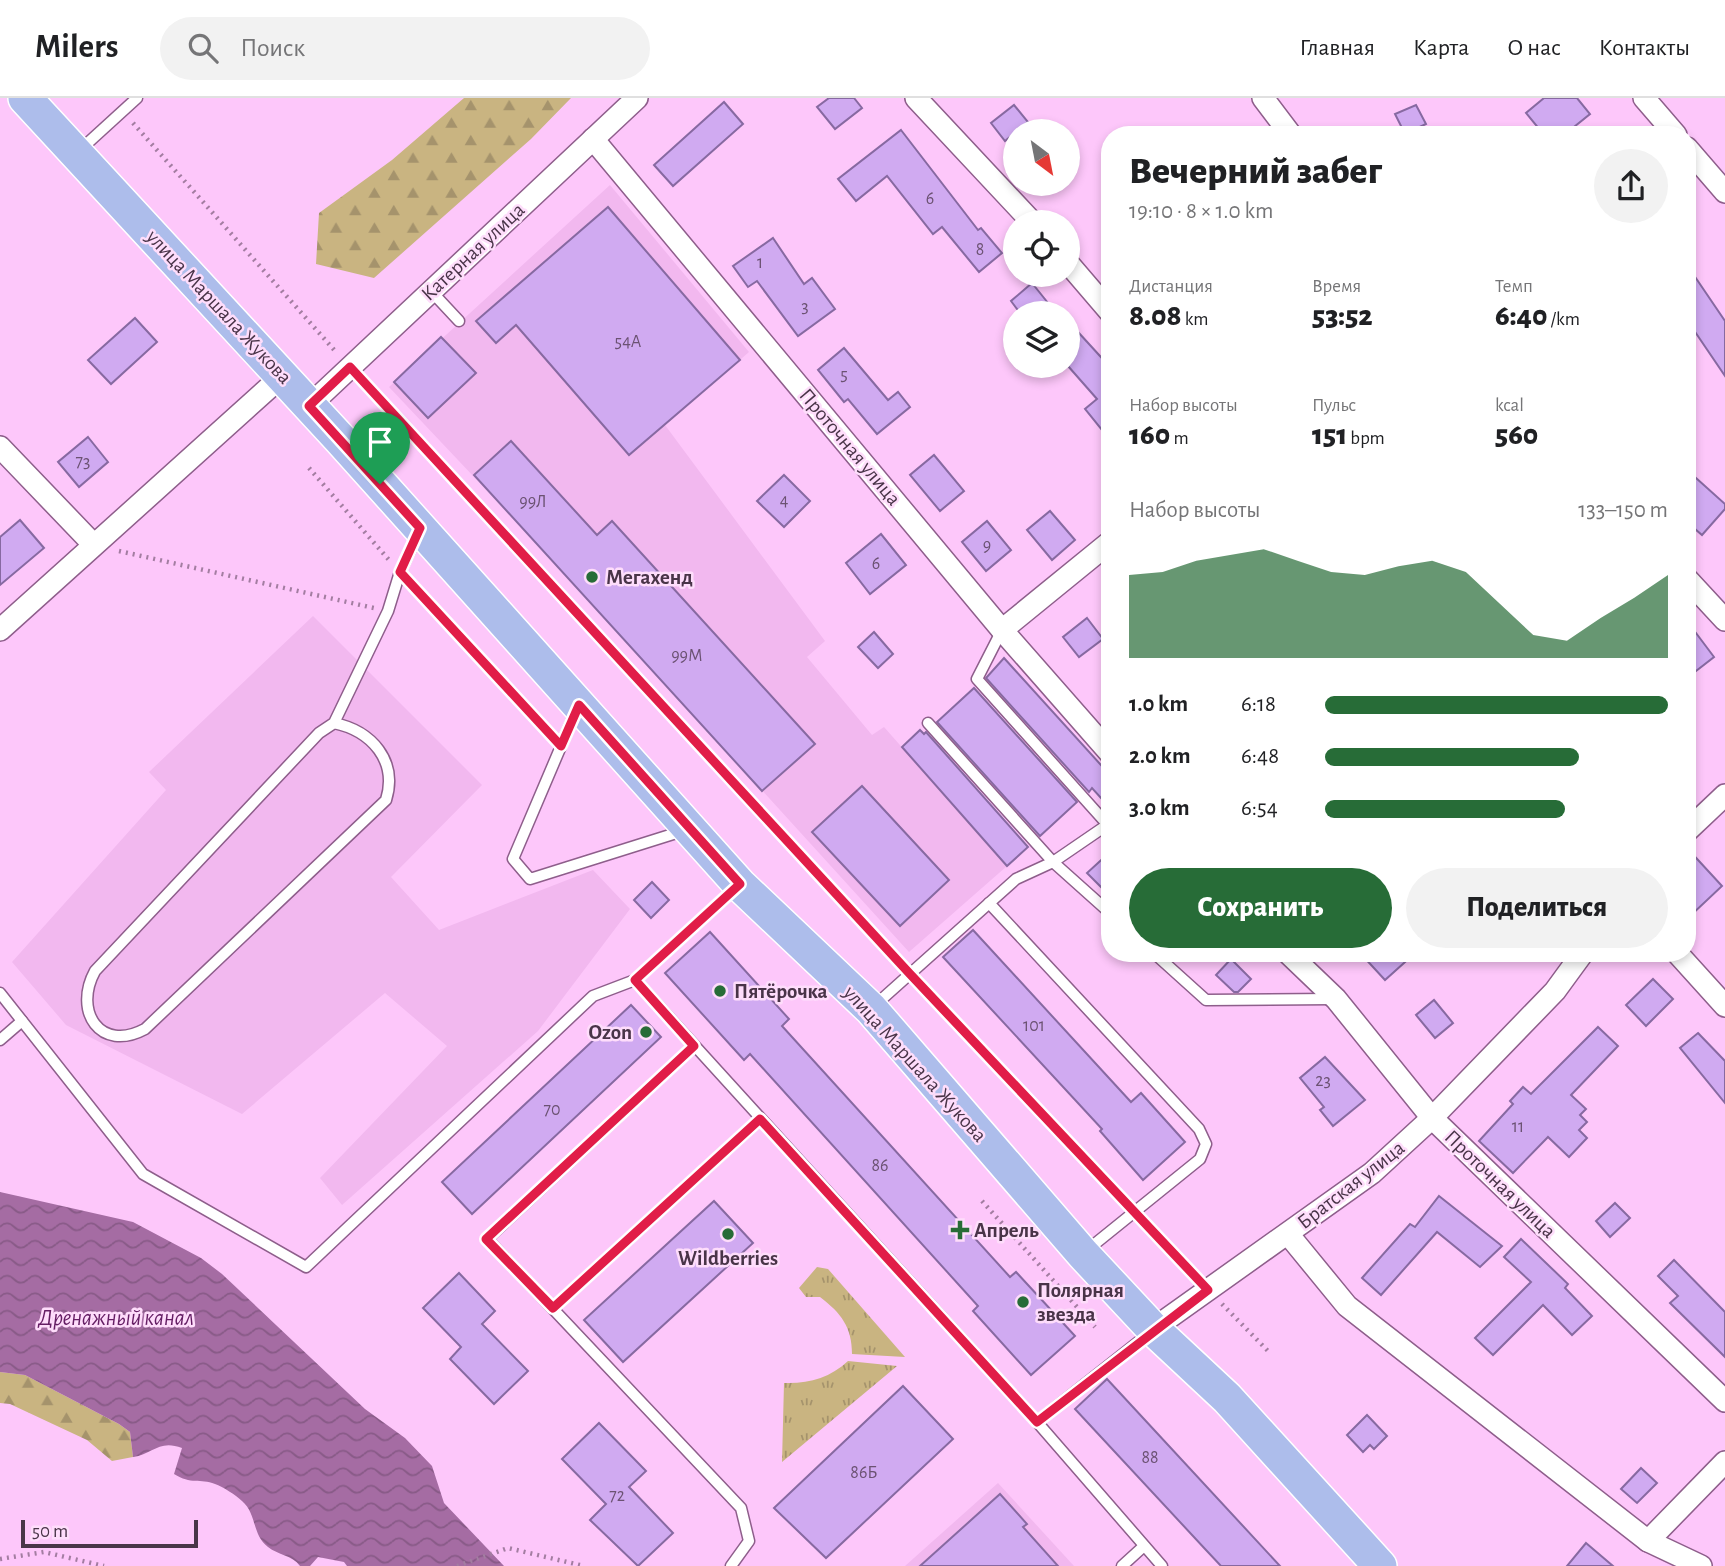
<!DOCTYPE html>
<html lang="ru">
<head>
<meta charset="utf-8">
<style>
	:root { --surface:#fff; --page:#f2f2f2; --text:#202124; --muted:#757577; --line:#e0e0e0; --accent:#276c37 }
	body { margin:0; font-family:"Alegreya Sans",sans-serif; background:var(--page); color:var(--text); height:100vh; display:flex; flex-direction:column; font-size:26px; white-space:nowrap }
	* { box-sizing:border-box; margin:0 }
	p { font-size:23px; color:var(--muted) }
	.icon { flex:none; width:38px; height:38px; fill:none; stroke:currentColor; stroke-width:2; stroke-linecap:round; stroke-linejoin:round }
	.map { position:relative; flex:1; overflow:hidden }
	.side { position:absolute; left:1101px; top:28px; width:595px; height:836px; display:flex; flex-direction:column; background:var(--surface); border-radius:28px; box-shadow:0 4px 10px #0003 }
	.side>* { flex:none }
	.needle { width:46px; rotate:148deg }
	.controls { position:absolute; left:1003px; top:21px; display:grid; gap:14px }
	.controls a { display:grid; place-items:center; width:77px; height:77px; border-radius:50%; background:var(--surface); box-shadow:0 4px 10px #0003; font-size:35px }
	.scale { position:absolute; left:21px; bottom:18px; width:177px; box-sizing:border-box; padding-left:7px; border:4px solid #493448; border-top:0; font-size:19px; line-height:24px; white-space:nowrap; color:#493448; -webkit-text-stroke:5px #feddfb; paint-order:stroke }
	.pin { position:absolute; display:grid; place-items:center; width:60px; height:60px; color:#fff; margin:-72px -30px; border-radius:50% 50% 50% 0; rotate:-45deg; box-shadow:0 0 7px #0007 }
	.pin .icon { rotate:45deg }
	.round { display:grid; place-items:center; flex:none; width:74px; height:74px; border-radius:37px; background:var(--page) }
	.overview { display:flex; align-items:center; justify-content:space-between; height:119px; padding:0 28px }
	h1 { font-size:38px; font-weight:800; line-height:52px }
	.stats { display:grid; grid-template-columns:repeat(3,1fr); gap:10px; height:119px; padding:7px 28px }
	.stats div { display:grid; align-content:center }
	.stats b { font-size:30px; font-weight:800 }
	.stats small { font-size:19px; font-weight:400 }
	.stats p { font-size:19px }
	.chart { height:196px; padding:14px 28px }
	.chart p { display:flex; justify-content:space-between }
	.chart svg { width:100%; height:126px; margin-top:7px; fill:var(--accent); opacity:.7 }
	.action { display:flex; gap:14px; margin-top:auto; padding:14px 28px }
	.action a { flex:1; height:80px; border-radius:42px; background:var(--accent); color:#fff; font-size:28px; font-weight:800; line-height:80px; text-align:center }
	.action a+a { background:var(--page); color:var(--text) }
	ul { padding:0 28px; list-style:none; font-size:23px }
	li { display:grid; grid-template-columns:112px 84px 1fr; align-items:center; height:52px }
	li i { height:18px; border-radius:9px; background:var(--accent) }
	header { display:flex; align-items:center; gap:42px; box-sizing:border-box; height:98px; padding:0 35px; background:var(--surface); border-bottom:2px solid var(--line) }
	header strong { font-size:33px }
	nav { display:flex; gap:38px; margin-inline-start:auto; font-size:24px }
	.search { width:490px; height:63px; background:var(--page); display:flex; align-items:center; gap:18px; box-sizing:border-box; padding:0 24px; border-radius:38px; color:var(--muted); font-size:26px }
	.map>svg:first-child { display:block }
	.built { fill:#f2b8ef }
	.forest { fill:url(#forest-firs) }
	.park { fill:url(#park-tufts) }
	.water { fill:url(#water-waves) }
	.building { fill:#d0aaf1; stroke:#8769a1; stroke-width:2 }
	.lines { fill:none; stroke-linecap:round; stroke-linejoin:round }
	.service-casing { stroke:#8e5e8b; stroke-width:13 }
	.minor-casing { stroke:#8e5e8b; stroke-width:24 }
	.primary-casing { stroke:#fff; stroke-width:36 }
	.path { stroke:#a37da1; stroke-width:4.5; stroke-dasharray:2 5; stroke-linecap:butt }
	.service { stroke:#fff; stroke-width:10 }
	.minor { stroke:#fff; stroke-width:21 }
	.primary { stroke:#adbdeb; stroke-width:33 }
	.route-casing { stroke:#fff; stroke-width:14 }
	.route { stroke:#e11d48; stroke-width:9 }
	.poi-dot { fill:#276c37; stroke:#feddfb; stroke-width:2.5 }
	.labels { text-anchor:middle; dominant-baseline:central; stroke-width:5; stroke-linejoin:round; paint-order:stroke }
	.number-label { font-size:18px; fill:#6b5272 }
	.street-label { font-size:21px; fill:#493448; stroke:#feddfb }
	.poi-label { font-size:21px; font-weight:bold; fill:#493448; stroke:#feddfb; text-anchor:start }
	.water-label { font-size:23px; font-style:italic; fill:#651e64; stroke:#feddfb }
</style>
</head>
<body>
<header>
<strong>Milers</strong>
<div class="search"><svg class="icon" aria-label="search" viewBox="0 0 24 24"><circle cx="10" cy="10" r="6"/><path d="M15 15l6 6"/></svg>Поиск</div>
<nav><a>Главная</a><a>Карта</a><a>О нас</a><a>Контакты</a></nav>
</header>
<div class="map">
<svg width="1725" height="1468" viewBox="0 0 1725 1468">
	<defs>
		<pattern id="forest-firs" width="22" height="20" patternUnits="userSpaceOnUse" patternTransform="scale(1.75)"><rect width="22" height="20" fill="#c9b481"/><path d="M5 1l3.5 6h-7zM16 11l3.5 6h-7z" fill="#a5936c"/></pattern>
		<pattern id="park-tufts" width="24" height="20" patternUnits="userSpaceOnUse" patternTransform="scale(1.75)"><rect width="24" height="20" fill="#c9b481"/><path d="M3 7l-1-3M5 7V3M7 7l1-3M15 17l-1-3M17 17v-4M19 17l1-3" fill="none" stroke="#a5936c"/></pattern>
		<pattern id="water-waves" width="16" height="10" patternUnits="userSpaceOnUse" patternTransform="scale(1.75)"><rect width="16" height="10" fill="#a56ca3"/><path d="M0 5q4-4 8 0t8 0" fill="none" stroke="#885a87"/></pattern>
	</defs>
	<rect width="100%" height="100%" fill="#fdc7fa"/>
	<g class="built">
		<polygon points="610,87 749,254 665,327 825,543 807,559 872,637 884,629 1007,768 909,854 560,470 389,289"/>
		<polygon points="313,518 482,687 391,779 439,832 593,772 630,811 538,933 342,1107 320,1080 447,948 385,895 242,1016 66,927 12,864 166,692 149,674"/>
		<polygon points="998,1385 1074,1468 905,1468"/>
	</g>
	<g class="forest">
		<polygon points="464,0 571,0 531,41 374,180 316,166 319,115 392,62"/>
		<polygon points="0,1274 25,1277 119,1326 130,1334 133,1359 112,1363 87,1342 10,1306 0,1305"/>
	</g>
	<g class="park">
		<path d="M817,1169L828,1171L905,1259L852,1256C852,1229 841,1215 820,1199H806L799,1190Z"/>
		<path d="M848,1263L897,1268L782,1364L784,1285C808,1286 830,1280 848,1263Z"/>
	</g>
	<path class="water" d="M0,1094L133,1124L201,1160L222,1176L365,1311L405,1340L432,1368L444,1405L504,1468H347L344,1464L318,1459L310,1468H300C292,1457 278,1457 268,1449C252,1437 257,1416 242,1403C236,1397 223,1389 215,1386C200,1380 191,1387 174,1376L182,1350C159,1341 153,1356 133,1359L130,1334L119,1326L25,1277L0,1274Z"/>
	<g class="building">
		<polygon points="829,0 854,0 862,10 835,31 817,9"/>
		<polygon points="1544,0 1577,0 1590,16 1564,37 1544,37 1526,15"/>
		<polygon points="724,4 743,26 673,88 654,67"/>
		<polygon points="1014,7 1028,24 1005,43 991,25"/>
		<polygon points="1416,7 1426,26 1405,36 1395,16"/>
		<polygon points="901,32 978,132 981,130 1002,155 979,174 942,129 933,136 887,78 856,103 838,81"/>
		<polygon points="608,109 740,262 629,357 516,227 496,245 476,223"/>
		<polygon points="773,140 804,186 812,180 835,211 798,238 757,183 748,189 733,168"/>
		<polygon points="1687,167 1725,223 1725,278 1687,222"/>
		<polygon points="1032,185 1056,215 1020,215 1011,203"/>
		<polygon points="135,220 157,244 111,286 88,262"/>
		<polygon points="1068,223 1110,269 1110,342 1085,311 1097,301 1068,268"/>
		<polygon points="441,239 476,275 428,320 394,284"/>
		<polygon points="844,250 888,302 898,294 910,309 877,336 848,301 844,304 818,272"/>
		<polygon points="88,339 108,364 79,389 58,364"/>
		<polygon points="511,343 597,437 612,423 815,646 762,693 474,377"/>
		<polygon points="934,357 964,393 940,413 910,377"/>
		<polygon points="784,377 810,403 784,429 757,403"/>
		<polygon points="1696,380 1725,406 1725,411 1702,437 1687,424 1687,391"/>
		<polygon points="1050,413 1075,442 1052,462 1027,432"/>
		<polygon points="20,422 44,450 0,487 0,439"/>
		<polygon points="987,423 1011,452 986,473 962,444"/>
		<polygon points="881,436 906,467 870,496 846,465"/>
		<polygon points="1087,520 1103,541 1079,559 1063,539"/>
		<polygon points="1687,523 1714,559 1687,580"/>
		<polygon points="874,534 893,556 878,570 858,549"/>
		<polygon points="1004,560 1110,677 1110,710 1092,690 1089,694 986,580"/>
		<polygon points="974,590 1077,704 1040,738 937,624"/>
		<polygon points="920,632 924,636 926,634 1028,749 1007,768 902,649"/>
		<polygon points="862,688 949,782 900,828 812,734"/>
		<polygon points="1687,750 1722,788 1687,821"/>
		<polygon points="1110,754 1110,798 1087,775"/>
		<polygon points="652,784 669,802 651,820 634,802"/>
		<polygon points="973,832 1131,1004 1141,995 1185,1044 1143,1082 1100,1033 1102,1031 943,859"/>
		<polygon points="710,834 789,921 782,928 1010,1179 1016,1174 1075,1238 1031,1277 973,1213 978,1208 750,956 744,962 665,875"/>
		<polygon points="1361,856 1414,856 1385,882"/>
		<polygon points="1231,861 1251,881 1238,894 1234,894 1216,877"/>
		<polygon points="1653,881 1673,901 1646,928 1626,907"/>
		<polygon points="1434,902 1453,925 1435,940 1416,917"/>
		<polygon points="631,907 661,939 472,1116 442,1084"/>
		<polygon points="1598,929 1618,948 1571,997 1586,1011 1580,1017 1587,1024 1579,1032 1587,1040 1569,1059 1548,1039 1513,1075 1479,1043 1513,1006 1510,1003 1523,989 1531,996"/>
		<polygon points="1698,935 1725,963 1725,1005 1680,950"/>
		<polygon points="1325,959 1365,1002 1333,1028 1320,1012 1324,1009 1300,980"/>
		<polygon points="1439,1098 1502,1148 1480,1169 1437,1134 1381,1197 1362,1180 1410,1126 1415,1129"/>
		<polygon points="714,1103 753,1145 623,1264 584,1222"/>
		<polygon points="1615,1105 1630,1120 1610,1139 1596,1123"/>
		<polygon points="1521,1141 1568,1186 1565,1190 1592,1218 1572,1237 1543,1207 1493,1257 1475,1240 1531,1184 1504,1159"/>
		<polygon points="1674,1162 1725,1214 1725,1259 1670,1205 1678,1198 1658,1178"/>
		<polygon points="459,1175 495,1213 482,1226 528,1273 494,1306 450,1261 461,1249 423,1210"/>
		<polygon points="1107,1281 1280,1468 1221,1468 1206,1452 1075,1311"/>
		<polygon points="903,1288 953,1341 826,1460 774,1410"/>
		<polygon points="1367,1317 1387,1338 1374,1351 1370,1347 1363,1354 1347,1337"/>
		<polygon points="599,1325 646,1373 629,1389 673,1435 638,1468 590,1422 606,1406 562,1361"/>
		<polygon points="1641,1370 1657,1385 1637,1405 1621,1391"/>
		<polygon points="1000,1396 1027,1426 1023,1429 1058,1468 920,1468"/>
		<polygon points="1586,1445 1613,1468 1567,1468"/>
	</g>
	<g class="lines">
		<defs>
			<g id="service">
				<polyline points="80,52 137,0"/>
				<polyline points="431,193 459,223"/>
				<polyline points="1002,532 977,581 1107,726"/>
				<polyline points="576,613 513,761 530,781 686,732"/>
				<path d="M334,625C372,633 398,663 386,702L145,931C100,955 73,913 95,873L319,635L334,625L388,513L400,474L418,436"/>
				<polyline points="928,625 1053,764 1110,815"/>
				<polyline points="738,788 635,882 1037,1324 1152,1233"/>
				<polyline points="989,805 1199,1031 1206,1046 1200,1061 1086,1153"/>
				<polyline points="1155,856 1206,902 1333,901"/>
				<polyline points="0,895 143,1076 306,1169 593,898 635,882"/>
				<polyline points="873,909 1016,781 1053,764 1110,725"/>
				<polyline points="0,942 22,923"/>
				<polyline points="694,948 487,1141 741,1410 749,1443 731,1468"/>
				<polyline points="553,1210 760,1021"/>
				<polyline points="1037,1324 1162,1468"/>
				<polyline points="1122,1468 1144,1448"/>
			</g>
			<g id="minor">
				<polyline points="916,0 1032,124"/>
				<polyline points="1263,0 1291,37"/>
				<polyline points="1644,0 1676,37"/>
				<polyline points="593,41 1002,532 1110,655"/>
				<polyline points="1687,50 1725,94"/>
				<polyline points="1068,165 1110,214"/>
				<polyline points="309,308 637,0"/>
				<polyline points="0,349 93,446"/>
				<polyline points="1687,481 1725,522"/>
				<polyline points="0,532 282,278"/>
				<polyline points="1002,532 1110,444"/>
				<polyline points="1687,733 1725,697"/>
				<polyline points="1289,856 1336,901 1432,1020 1725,1303"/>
				<polyline points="1678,856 1725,908"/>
				<polyline points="1288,1136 1347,1208 1648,1443 1701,1468"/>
				<polyline points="1153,1231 1372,1075 1432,1020 1555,893 1582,856"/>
				<polyline points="1648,1443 1725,1364"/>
			</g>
			<polyline id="primary" points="25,0 340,341 740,787 871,911 1083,1156 1153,1231 1227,1300 1380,1468"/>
		</defs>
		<use href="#service" class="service-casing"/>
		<use href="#minor" class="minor-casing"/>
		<use href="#primary" class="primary-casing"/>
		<g class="path">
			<polyline points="133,25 336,254"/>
			<polyline points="363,284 899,864"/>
			<polyline points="309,370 389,462"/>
			<polyline points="119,453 374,510"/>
			<polyline points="411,486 550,636"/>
			<polyline points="919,886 1123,1104"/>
			<polyline points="982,1103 1095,1229"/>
			<polyline points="1144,1126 1194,1177"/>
			<polyline points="1222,1206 1268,1253"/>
			<polyline points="0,1461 44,1454 104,1468"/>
			<polyline points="457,1468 508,1450 584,1468"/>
		</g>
		<use href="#service" class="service"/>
		<use href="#minor" class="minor"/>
		<use href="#primary" class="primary"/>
	</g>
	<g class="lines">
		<defs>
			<polygon id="route" points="350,269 910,876 1208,1192 1037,1324 760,1021 553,1210 486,1141 694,948 635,882 740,786 579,607 561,648 400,474 420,430 309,308"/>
		</defs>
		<use href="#route" class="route-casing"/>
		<use href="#route" class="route"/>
	</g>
	<g class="poi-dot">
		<circle cx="592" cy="479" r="7"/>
		<circle cx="720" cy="893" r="7"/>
		<circle cx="646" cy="934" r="7"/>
		<path d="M956.5 1121.5h7v7h7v7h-7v7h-7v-7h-7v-7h7z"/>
		<circle cx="728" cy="1136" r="7"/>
		<circle cx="1023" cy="1204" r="7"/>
	</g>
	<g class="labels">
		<g class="number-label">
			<text x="930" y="101">6</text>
			<text x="980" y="152">8</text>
			<text x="760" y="165">1</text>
			<text x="805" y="209">3</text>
			<text x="628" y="244">54А</text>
			<text x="844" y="277">5</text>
			<text x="83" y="364">73</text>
			<text x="784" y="403">4</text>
			<text x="533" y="404">99Л</text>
			<text x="987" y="448">9</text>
			<text x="876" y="466">6</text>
			<text x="687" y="558">99М</text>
			<text x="1034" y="928">101</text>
			<text x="1323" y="983">23</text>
			<text x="552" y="1012">70</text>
			<text x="1518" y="1029">11</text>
			<text x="880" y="1068">86</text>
			<text x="1150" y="1360">88</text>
			<text x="864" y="1375">86Б</text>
			<text x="617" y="1398">72</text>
		</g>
		<g class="street-label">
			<text transform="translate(473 154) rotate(-43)">Катерная улица</text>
			<text transform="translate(219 209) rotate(47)">улица Маршала Жукова</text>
			<text transform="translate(850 349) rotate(50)">Проточная улица</text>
			<text transform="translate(915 966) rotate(48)">улица Маршала Жукова</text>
			<text transform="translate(1500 1086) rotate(44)">Проточная улица</text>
			<text transform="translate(1351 1087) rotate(-38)">Братская улица</text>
		</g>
		<g class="poi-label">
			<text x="606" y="479">Мегахенд</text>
			<text x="734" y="893">Пятёрочка</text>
			<text x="632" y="934" text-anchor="end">Ozon</text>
			<text x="974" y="1132">Апрель</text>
			<text x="728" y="1160" text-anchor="middle">Wildberries</text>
			<text x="1037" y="1192">Полярная<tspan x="1037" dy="24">звезда</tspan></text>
		</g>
		<g class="water-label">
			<text x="116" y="1220">Дренажный канал</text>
		</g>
	</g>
</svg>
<div class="controls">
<a><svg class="needle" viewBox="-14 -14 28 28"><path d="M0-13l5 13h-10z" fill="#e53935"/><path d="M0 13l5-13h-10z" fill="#757577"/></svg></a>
<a><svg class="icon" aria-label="locate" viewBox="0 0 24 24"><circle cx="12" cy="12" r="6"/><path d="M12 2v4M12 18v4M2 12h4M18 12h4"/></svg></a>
<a><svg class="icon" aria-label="layers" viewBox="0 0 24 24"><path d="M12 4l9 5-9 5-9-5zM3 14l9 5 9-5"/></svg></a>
</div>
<div class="scale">50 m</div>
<div class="pin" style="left:380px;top:386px;background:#1e9e55"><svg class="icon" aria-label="arrive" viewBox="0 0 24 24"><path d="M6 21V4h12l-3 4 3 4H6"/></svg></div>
<section class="side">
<div class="overview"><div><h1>Вечерний забег</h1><p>19:10 · 8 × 1.0 km</p></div><a class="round"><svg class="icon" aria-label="share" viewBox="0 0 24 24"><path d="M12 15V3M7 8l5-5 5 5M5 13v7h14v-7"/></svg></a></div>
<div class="stats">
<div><p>Дистанция</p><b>8.08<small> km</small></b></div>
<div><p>Время</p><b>53:52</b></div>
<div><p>Темп</p><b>6:40<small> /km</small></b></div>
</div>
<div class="stats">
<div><p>Набор высоты</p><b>160<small> m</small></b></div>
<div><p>Пульс</p><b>151<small> bpm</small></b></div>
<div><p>kcal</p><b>560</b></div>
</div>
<div class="chart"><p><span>Набор высоты</span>133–150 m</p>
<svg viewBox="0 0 160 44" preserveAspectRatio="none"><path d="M0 44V15L10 14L20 10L30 8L40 6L50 10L60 14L70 15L80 12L90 10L100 14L110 25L120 36L130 38L140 30L150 23L160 15V44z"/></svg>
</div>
<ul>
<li><b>1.0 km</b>6:18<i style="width:100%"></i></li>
<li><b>2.0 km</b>6:48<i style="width:74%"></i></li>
<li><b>3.0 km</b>6:54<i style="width:70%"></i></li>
</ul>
<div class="action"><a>Сохранить</a><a>Поделиться</a></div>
</section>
</div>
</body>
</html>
